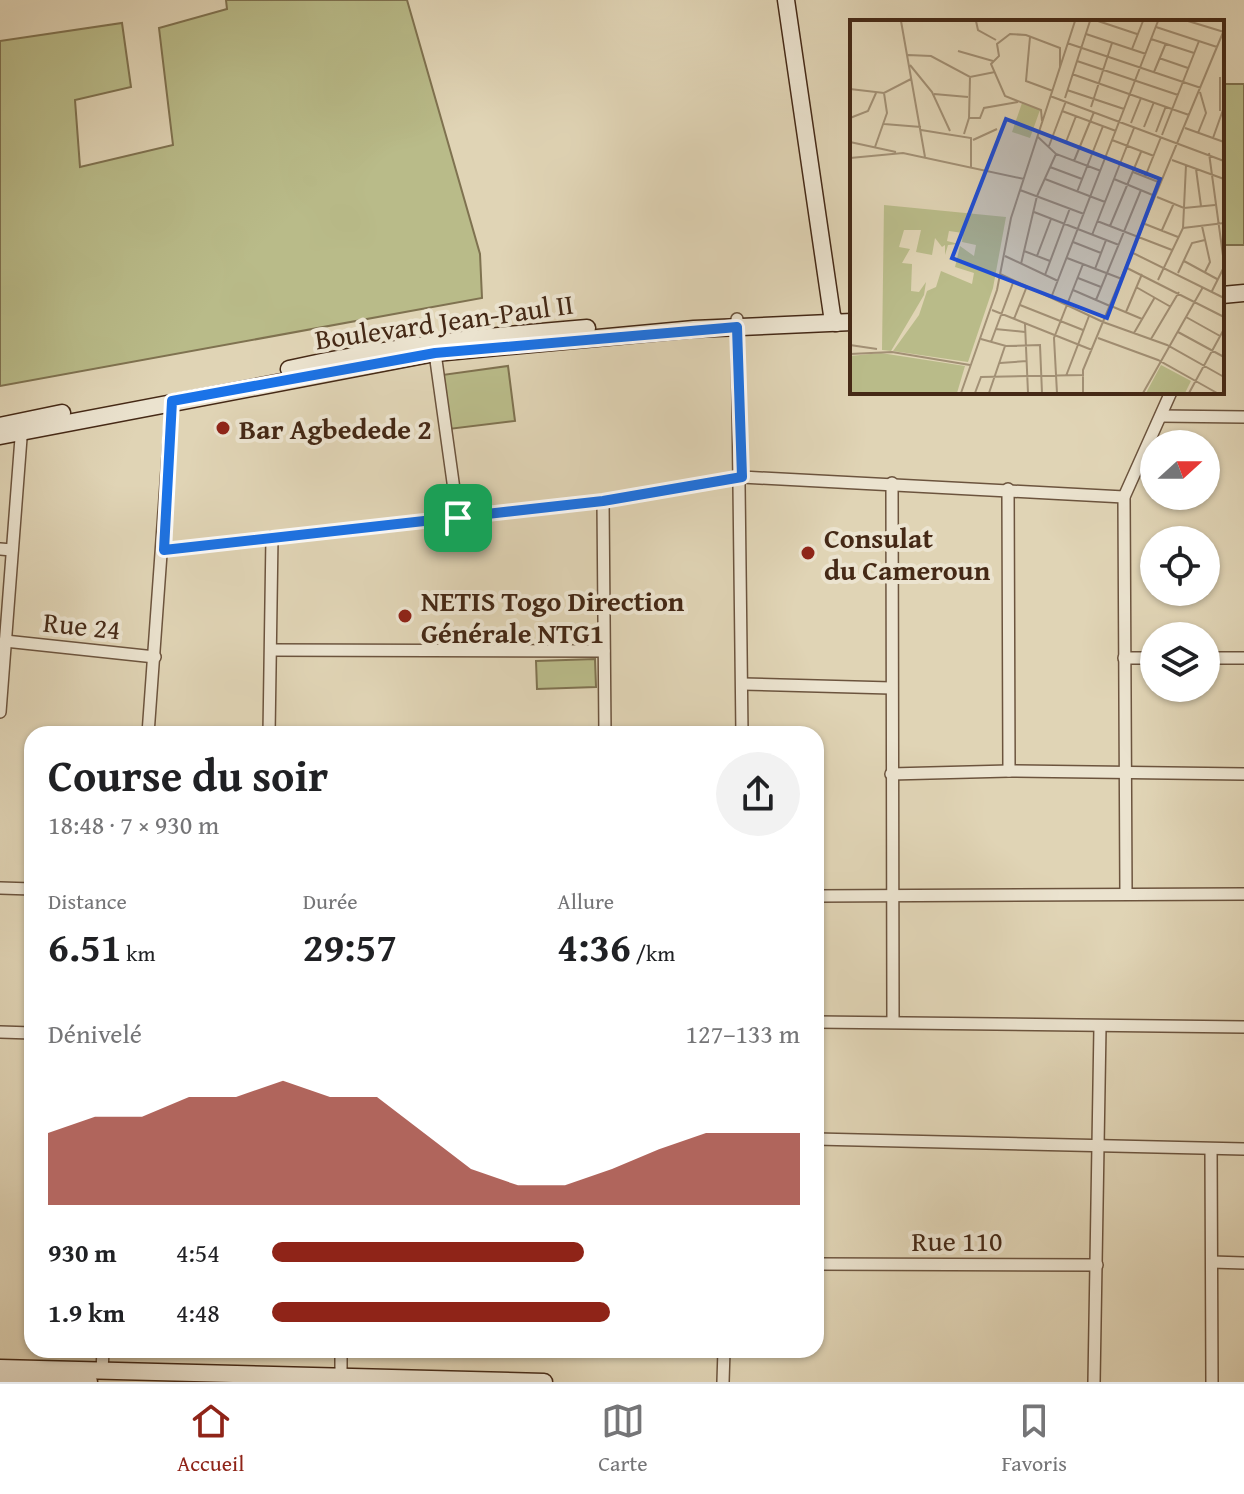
<!DOCTYPE html>
<html lang="fr">
<head>
<meta charset="utf-8">
<style>
	:root { --surface:#fff; --page:#f2f2f2; --text:#202124; --muted:#757577; --line:#e0e0e0; --accent:#8f2418 }
	body { margin:0; font-family:"Gentium Book Plus",serif; background:var(--page); color:var(--text); height:100vh; display:flex; flex-direction:column; font-size:30px; white-space:nowrap }
	* { box-sizing:border-box; margin:0 }
	p { font-size:26px; color:var(--muted) }
	.icon { flex:none; width:44px; height:44px; fill:none; stroke:currentColor; stroke-width:2; stroke-linecap:round; stroke-linejoin:round }
	.map { position:relative; flex:1; overflow:hidden }
	.side { position:absolute; left:24px; top:726px; width:800px; height:632px; display:flex; flex-direction:column; background:var(--surface); border-radius:24px; box-shadow:0 2px 6px #0004 }
	.side>* { flex:none }
	.needle { width:52px; rotate:69deg }
	.fabs { position:absolute; left:1140px; top:430px; display:grid; gap:16px }
	.fabs a { display:grid; place-items:center; width:80px; height:80px; border-radius:50%; background:var(--surface); box-shadow:0 2px 6px #0004; font-size:40px }
	.pin { position:absolute; display:grid; place-items:center; width:68px; height:68px; color:#fff; margin:-34px; border-radius:16px; box-shadow:0 4px 12px #0006 }
	.round { display:grid; place-items:center; flex:none; width:84px; height:84px; border-radius:42px; background:var(--page) }
	.overview { display:flex; align-items:center; justify-content:space-between; height:136px; padding:0 24px }
	h1 { font-size:44px; font-weight:800; line-height:60px }
	.metrics { display:grid; grid-template-columns:repeat(3,1fr); gap:12px; height:136px; padding:8px 24px }
	.metrics div { display:grid; align-content:center }
	.metrics b { font-size:40px; font-weight:800 }
	.metrics small { font-size:22px; font-weight:400 }
	.metrics p { font-size:22px }
	.chart { height:224px; padding:16px 24px }
	.chart p { display:flex; justify-content:space-between }
	.chart svg { width:100%; height:144px; margin-top:8px; fill:var(--accent); opacity:.7 }
	ul { padding:0 24px; list-style:none; font-size:26px }
	li { display:grid; grid-template-columns:128px 96px 1fr; align-items:center; height:60px }
	li i { height:20px; border-radius:10px; background:var(--accent) }
	.tab-bar { display:flex; justify-content:space-around; align-items:center; height:112px; border-top:2px solid var(--line); background:var(--surface); font-size:22px; color:var(--muted) }
	.tab-bar a { display:grid; justify-items:center; gap:4px }
	.tab-bar .active { color:var(--accent) }
	.map>svg:first-child { display:block }
	.green { fill:#b9bb89; stroke:#7f7250; stroke-width:2 }
	.lines { fill:none; stroke-linecap:round; stroke-linejoin:round }
	.minor-casing { stroke:#6c543e; stroke-width:14 }
	.secondary-casing { stroke:#452916; stroke-width:19 }
	.minor { stroke:#ebe3cf; stroke-width:11 }
	.secondary { stroke:#ebe3cf; stroke-width:16 }
	.route-casing { stroke:#fff; stroke-width:16 }
	.route { stroke:#1a73e8; stroke-width:10 }
	.poi-dot { fill:#8f2418; stroke:#ebe3cf; stroke-width:3 }
	.labels { text-anchor:middle; dominant-baseline:central; stroke-width:8; stroke-linejoin:round; paint-order:stroke }
	.street-label { font-size:28px; fill:#452916; stroke:#ebe3cf }
	.poi-label { font-size:28px; font-weight:bold; fill:#452916; stroke:#ebe3cf; text-anchor:start }
	.inset-road { fill:none; stroke:#a29075; stroke-width:2 }
	.view { fill:#1d4ed8; fill-opacity:0.15; stroke:#1d4ed8; stroke-width:4 }
	.inset-edge { fill:none; stroke:#452916; stroke-width:4 }
</style>
</head>
<body>
<div class="map">
<svg width="1244" height="1382" viewBox="0 0 1244 1382">
	<rect width="100%" height="100%" fill="#e0d4b5"/>
	<filter id="stains"><feTurbulence type="fractalNoise" baseFrequency=".0025" numOctaves="4"/><feColorMatrix values="0 0 0 0 .2 0 0 0 0 .09 0 0 0 0 .02 0 0 0 .5 -.17"/></filter>
	<radialGradient id="worn" r=".72"><stop offset=".6" stop-color="#630" stop-opacity="0"/><stop offset="1" stop-color="#630" stop-opacity=".3"/></radialGradient>
	<g class="green">
		<polygon points="226,0 407,0 480,254 482,298 0,386 0,41 122,23 131,87 75,100 80,167 173,145 159,28 227,9"/>
		<rect x="1222" y="84" width="22" height="161"/>
		<polygon points="508,366 515,421 449,429 442,375"/>
		<polygon points="595,659 596,687 537,689 536,661"/>
	</g>
	<g class="lines">
		<defs>
			<g id="minor">
				<polyline points="737,319 742,734"/>
				<polyline points="435,353 458,518"/>
				<polyline points="1161,416 1244,417"/>
				<polyline points="892,483 893,1022"/>
				<polyline points="1008,489 1009,771"/>
				<polyline points="603,501 605,734"/>
				<polyline points="0,549 12,550"/>
				<polyline points="164,550 603,501 742,477 1124,497"/>
				<polyline points="5,641 155,657"/>
				<polyline points="271,650 604,651"/>
				<polyline points="1124,658 1154,658"/>
				<polyline points="1206,658 1244,658"/>
				<polyline points="743,684 891,688"/>
				<polyline points="0,712 22,425"/>
				<polyline points="148,734 172,401"/>
				<polyline points="269,734 272,537"/>
				<polyline points="891,774 1009,771 1244,774"/>
				<polyline points="0,888 32,889"/>
				<polyline points="1126,894 1124,497 1171,392"/>
				<polyline points="816,896 1244,894"/>
				<polyline points="816,1022 1244,1027"/>
				<polyline points="0,1032 32,1033"/>
				<polyline points="816,1139 1244,1149"/>
				<polyline points="1211,1149 1212,1382"/>
				<polyline points="1212,1262 1244,1263"/>
				<polyline points="816,1264 1097,1265"/>
				<polyline points="341,1350 341,1381"/>
				<polyline points="102,1371 103,1350"/>
				<polyline points="723,1382 724,1350"/>
				<polyline points="1094,1382 1100,1027"/>
			</g>
			<g id="secondary">
				<polyline points="786,0 832,315 836,323"/>
				<polyline points="1222,295 1244,293"/>
				<path d="M289,369C388,347 486,336 587,328"/>
				<polyline points="0,426 62,413"/>
				<polyline points="0,436 435,353 694,329 852,322"/>
				<polyline points="0,1368 544,1382"/>
				<polyline points="0,1380 89,1382"/>
			</g>
		</defs>
		<use href="#minor" class="minor-casing"/>
		<use href="#secondary" class="secondary-casing"/>
		<use href="#minor" class="minor"/>
		<use href="#secondary" class="secondary"/>
	</g>
	<g class="lines">
		<defs>
			<polygon id="route" points="737,327 742,477 603,501 164,550 172,401 435,353"/>
		</defs>
		<use href="#route" class="route-casing"/>
		<use href="#route" class="route"/>
	</g>
	<g class="poi-dot">
		<circle cx="223" cy="428" r="8"/>
		<circle cx="808" cy="553" r="8"/>
		<circle cx="405" cy="616" r="8"/>
	</g>
	<g class="labels">
		<g class="street-label">
			<text transform="translate(444 321) rotate(-8)">Boulevard Jean-Paul II</text>
			<text transform="translate(82 625) rotate(6)">Rue 24</text>
			<text x="957" y="1240">Rue 110</text>
		</g>
		<g class="poi-label">
			<text x="239" y="428">Bar Agbedede 2</text>
			<text x="824" y="537">Consulat<tspan x="824" dy="32">du Cameroun</tspan></text>
			<text x="421" y="600">NETIS Togo Direction<tspan x="421" dy="32">Générale NTG1</tspan></text>
		</g>
	</g>
	<g transform="translate(850 20)">
		<rect width="374" height="374" fill="#e0d4b5"/>
		<path d="M172,83L190,90L180,118L162,112ZM34,185L156,197L143,268L118,342L43,331L69,295L77,271L86,267L91,251L122,264L124,253L105,247L110,226L124,236L126,225L112,222L113,213L99,211L97,221L109,224L98,225L95,235V225L92,227L85,218L82,235L66,232L71,210H54L49,227L60,229L52,243L62,244L61,271L69,272L76,262L74,275L41,331L32,330ZM31,333L115,346L107,373H0V336ZM311,345L341,361L335,373H296Z" fill="#b9bb89"/>
		<path class="inset-road" d="M51,1L75,137M126,1L128,10L146,20M248,1L287,14M338,1L374,12M306,7L367,27M236,14L296,34M180,17L176,61L203,71M301,19L344,33M217,23L351,68M282,29L293,1M108,31L143,41M58,35L81,36L120,57L145,52M309,38L338,48M227,41L328,75M60,45L82,72L100,111M304,52L316,23M222,54L339,95M0,69L34,73L61,59M217,70L274,89M84,74L118,77M200,76L374,141M215,78L240,1M241,87L262,23M212,91L266,111M370,91V57M0,98L18,91L26,73M119,98L120,57M192,101L191,90L155,76L141,44L149,36L147,24L160,14L176,15L210,28V47M281,103L291,78M34,104L71,107M294,107L304,82M335,108L374,122M71,110L121,118V147M306,112L316,86M348,113L356,93L350,72M114,114L119,98H130L134,88L168,82M312,115L349,21M188,117L206,134L251,151M202,117L229,127M363,118L374,87M123,120L147,109M262,120L304,136M0,122L46,132M216,122L226,96M199,126L216,81M25,127L37,93L34,73M359,133L374,243M0,138L53,133L174,159M322,140L374,159M224,141L244,92M200,147L232,159M346,149L351,186M283,152L311,163M295,157L311,117M195,159L255,182M264,159L305,176M170,170L234,194M227,172L253,106M307,177L334,188L365,185M184,192L269,225M247,201L322,230M295,204L328,217M260,206L291,132M352,206L360,242L355,252M333,208L374,203M312,210L324,183M242,215L284,108M223,222L251,233M174,231L200,241M283,233L374,278M155,236L208,261M187,236L201,199M217,238L272,259M334,241L367,259M171,244L187,176L206,134M277,248L374,297M245,249L256,220M328,253L342,223L355,220M150,254L253,302L317,325L374,357M195,255L220,188M228,258L251,267M308,260L333,208L336,145M286,267L321,287M223,270L260,286M362,271L374,247M201,278L308,1M246,280L291,170M170,285L233,310M261,286L292,299M142,290L242,330M276,292L292,254M336,297L370,316M164,299L177,266M175,304L178,373M145,309L175,312M328,312L374,337M284,313L305,277M248,318L308,340L367,373M131,319L156,326L190,325L192,373M301,319L329,272M141,322L164,260M0,325L27,329M0,334L42,332L120,345M150,343L177,341M216,356L239,296M111,373L147,270L161,198L225,1M125,373L131,357L234,355M139,373L155,326M207,373L204,318L233,244M233,373V350L374,10M293,373L353,267M339,373L374,309"/>
		<path class="view" d="M156,99L310,159L257,298L102,238Z"/>
		<rect width="374" height="374" class="inset-edge"/>
	</g>
	<rect width="100%" height="100%" filter="url(#stains)"/>
	<rect width="100%" height="100%" fill="url(#worn)"/>
</svg>
<div class="fabs">
<a><svg class="needle" viewBox="-14 -14 28 28"><path d="M0-13l5 13h-10z" fill="#e53935"/><path d="M0 13l5-13h-10z" fill="#757577"/></svg></a>
<a><svg class="icon" aria-label="locate" viewBox="0 0 24 24"><circle cx="12" cy="12" r="6"/><path d="M12 2v4M12 18v4M2 12h4M18 12h4"/></svg></a>
<a><svg class="icon" aria-label="layers" viewBox="0 0 24 24"><path d="M12 4l9 5-9 5-9-5zM3 14l9 5 9-5"/></svg></a>
</div>
<div class="pin" style="left:458px;top:518px;background:#1e9e55"><svg class="icon" aria-label="arrive" viewBox="0 0 24 24"><path d="M6 21V4h12l-3 4 3 4H6"/></svg></div>
<section class="side">
<div class="overview"><div><h1>Course du soir</h1><p>18:48 · 7 × 930 m</p></div><a class="round"><svg class="icon" aria-label="share" viewBox="0 0 24 24"><path d="M12 15V3M7 8l5-5 5 5M5 13v7h14v-7"/></svg></a></div>
<div class="metrics">
<div><p>Distance</p><b>6.51<small> km</small></b></div>
<div><p>Durée</p><b>29:57</b></div>
<div><p>Allure</p><b>4:36<small> /km</small></b></div>
</div>
<div class="chart"><p><span>Dénivelé</span>127–133 m</p>
<svg viewBox="0 0 160 44" preserveAspectRatio="none"><path d="M0 44V22L10 17L20 17L30 11L40 11L50 6L60 11L70 11L80 22L90 33L100 38L110 38L120 33L130 27L140 22L150 22L160 22V44z"/></svg>
</div>
<ul>
<li><b>930 m</b>4:54<i style="width:59%"></i></li>
<li><b>1.9 km</b>4:48<i style="width:64%"></i></li>
</ul>
</section>
</div>
<nav class="tab-bar">
<a class="active"><svg class="icon" aria-label="home" viewBox="0 0 24 24"><path d="M3 11l9-7 9 7M6 9v11h12V9"/></svg>Accueil</a>
<a><svg class="icon" aria-label="map" viewBox="0 0 24 24"><path d="M3 6l6-2 6 2 6-2v14l-6 2-6-2-6 2zM9 4v14M15 6v14"/></svg>Carte</a>
<a><svg class="icon" aria-label="saved" viewBox="0 0 24 24"><path d="M7 4h10v16l-5-4-5 4z"/></svg>Favoris</a>
</nav>
</body>
</html>
